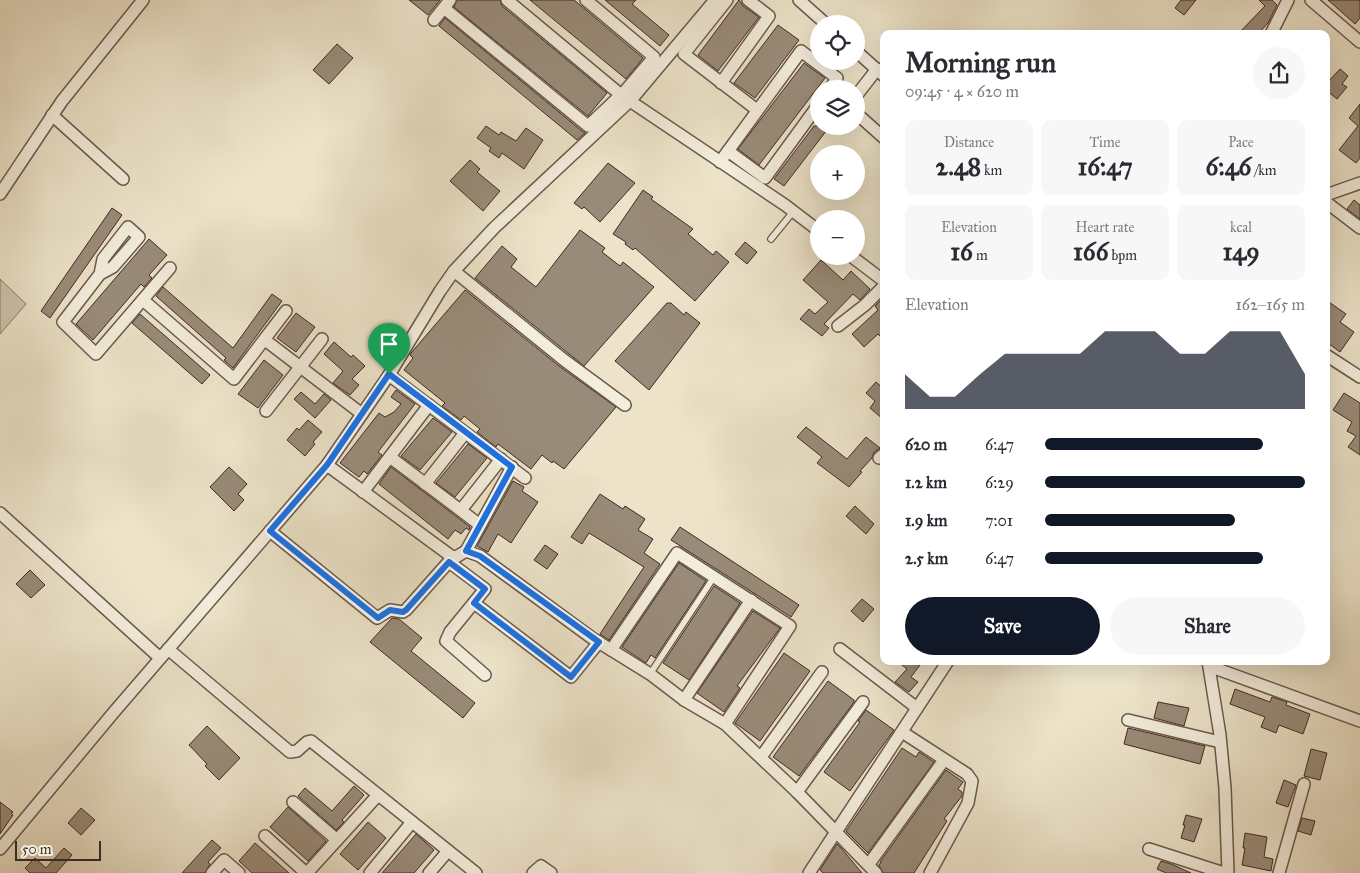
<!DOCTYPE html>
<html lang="en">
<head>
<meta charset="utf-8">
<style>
	:root { --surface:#fff; --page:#f7f7f7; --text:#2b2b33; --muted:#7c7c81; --accent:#111827 }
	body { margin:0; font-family:"IM FELL Great Primer",serif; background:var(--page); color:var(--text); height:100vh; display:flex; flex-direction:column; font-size:19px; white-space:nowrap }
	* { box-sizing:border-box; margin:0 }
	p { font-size:16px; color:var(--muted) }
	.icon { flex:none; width:28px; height:28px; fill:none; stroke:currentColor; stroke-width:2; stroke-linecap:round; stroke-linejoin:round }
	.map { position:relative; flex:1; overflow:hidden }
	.sheet { position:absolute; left:880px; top:30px; width:450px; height:635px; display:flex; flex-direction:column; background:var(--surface); border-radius:10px; box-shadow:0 5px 20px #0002 }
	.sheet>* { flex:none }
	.buttons { position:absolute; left:810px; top:15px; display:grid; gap:10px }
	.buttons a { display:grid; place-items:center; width:55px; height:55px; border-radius:50%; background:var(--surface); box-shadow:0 5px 20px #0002; font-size:25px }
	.scale { position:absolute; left:15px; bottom:12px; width:86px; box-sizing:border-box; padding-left:5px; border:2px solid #402b23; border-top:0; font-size:14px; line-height:18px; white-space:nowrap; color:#402b23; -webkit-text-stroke:4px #f3eddc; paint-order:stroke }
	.pin { position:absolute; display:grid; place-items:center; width:42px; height:42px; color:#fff; margin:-51px -21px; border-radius:50% 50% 50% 0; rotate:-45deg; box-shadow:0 0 5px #0007 }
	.pin .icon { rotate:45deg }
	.round { display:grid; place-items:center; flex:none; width:52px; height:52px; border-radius:26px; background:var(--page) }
	.head { display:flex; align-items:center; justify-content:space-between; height:85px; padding:0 25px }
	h1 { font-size:28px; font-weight:800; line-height:38px }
	.figures { display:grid; grid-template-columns:repeat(3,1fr); gap:8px; height:85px; padding:5px 25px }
	.figures div { display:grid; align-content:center; border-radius:10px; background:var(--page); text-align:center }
	.figures b { font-size:25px; font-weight:800 }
	.figures small { font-size:14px; font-weight:400 }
	.figures p { font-size:14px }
	.chart { height:140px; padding:10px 25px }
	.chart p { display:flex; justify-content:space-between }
	.chart svg { width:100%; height:90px; margin-top:5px; fill:var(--accent); opacity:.7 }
	.primary-button { display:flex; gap:10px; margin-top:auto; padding:10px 25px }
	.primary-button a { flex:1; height:58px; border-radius:30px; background:var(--accent); color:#fff; font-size:20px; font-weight:800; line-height:58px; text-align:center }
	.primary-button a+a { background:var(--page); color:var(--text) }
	ul { padding:0 25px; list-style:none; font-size:16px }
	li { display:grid; grid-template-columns:80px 60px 1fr; align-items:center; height:38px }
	li i { height:12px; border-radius:6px; background:var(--accent) }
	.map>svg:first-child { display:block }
	.green { fill:#cfc4ad; stroke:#887868 }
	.building { fill:#998b79; stroke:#402b23 }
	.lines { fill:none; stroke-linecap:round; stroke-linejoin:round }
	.lane-casing { stroke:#6b594c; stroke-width:8 }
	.street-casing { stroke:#6b594c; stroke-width:14 }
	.lane { stroke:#f3eddc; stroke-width:5.5 }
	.street { stroke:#f3eddc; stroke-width:11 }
	.route-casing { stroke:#fff; stroke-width:10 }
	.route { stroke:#1a73e8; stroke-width:6 }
</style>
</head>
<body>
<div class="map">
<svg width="1360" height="873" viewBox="0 0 1360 873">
	<rect width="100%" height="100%" fill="#ece3c9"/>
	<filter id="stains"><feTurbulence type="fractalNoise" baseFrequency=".004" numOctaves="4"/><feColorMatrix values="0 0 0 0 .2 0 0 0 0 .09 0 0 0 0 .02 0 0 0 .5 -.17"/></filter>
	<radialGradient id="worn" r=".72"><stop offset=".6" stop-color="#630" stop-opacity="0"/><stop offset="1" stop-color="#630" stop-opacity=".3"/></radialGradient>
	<polygon class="green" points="0,279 26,304 0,334"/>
	<g class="building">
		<polygon points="409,0 440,0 428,15"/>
		<polygon points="457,0 500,0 502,6 607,93 588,116 454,7"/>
		<polygon points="530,0 574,0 643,58 626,79"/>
		<polygon points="605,0 636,0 632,4 669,35 660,46"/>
		<polygon points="739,0 743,6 759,17 718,71 698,55"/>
		<polygon points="1181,0 1196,0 1184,15 1175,8"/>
		<polygon points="1259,0 1272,0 1277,5 1268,23 1258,34 1238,34 1265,6"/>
		<polygon points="1328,0 1360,0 1360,18 1355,24"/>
		<polygon points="445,18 583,132 585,133 577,140 439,26"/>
		<polygon points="778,25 799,40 755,98 734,83"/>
		<polygon points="337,44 353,58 329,84 313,70"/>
		<polygon points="804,63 825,78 759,165 738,149"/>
		<polygon points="1340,69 1348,76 1342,84 1347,87 1337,99 1326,90 1326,84"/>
		<polygon points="1360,104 1360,158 1356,163 1339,150 1358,126 1349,118"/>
		<polygon points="486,126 499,135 501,132 516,141 526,128 543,140 524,169 502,153 499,158 489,151 491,148 477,138"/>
		<polygon points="814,126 830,126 784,186 774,179"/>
		<polygon points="470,160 480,169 477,172 500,191 483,211 450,181"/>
		<polygon points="608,163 635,183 600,222 584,207 582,209 574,203"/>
		<polygon points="643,190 653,197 651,199 693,229 688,234 713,255 716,251 729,262 695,301 635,248 633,250 625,244 626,242 613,234"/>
		<polygon points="1354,200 1360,205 1360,219 1347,209"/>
		<polygon points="112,208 122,215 50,318 41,311"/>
		<polygon points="580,230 605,248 602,252 620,266 623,262 654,287 584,366 475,278 502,246 517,259 511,267 536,287"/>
		<polygon points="149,239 167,255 149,275 152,278 144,287 141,284 93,340 76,324"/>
		<polygon points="745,242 757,252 747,264 735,254"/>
		<polygon points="821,260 843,280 851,271 870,289 860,300 853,294 824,324 829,328 822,336 800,319 809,309 815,314 828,302 803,280"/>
		<polygon points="163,287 233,348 272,294 282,301 233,368 224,360 226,358 156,296"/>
		<polygon points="465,290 559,366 616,407 564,469 553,461 552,463 542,455 531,469 498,444 496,447 477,432 480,429 464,416 461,420 442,406 445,403 404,370 413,358 410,355 411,353"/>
		<polygon points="884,297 884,340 878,334 864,347 852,334 878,310 875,306"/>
		<polygon points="1326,300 1346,314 1340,322 1354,332 1340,352 1329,344 1330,343 1326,341"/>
		<polygon points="667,303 671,303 684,315 686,312 700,323 649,390 615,361"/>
		<polygon points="296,313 315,327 296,352 277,338"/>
		<polygon points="140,314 210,375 202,384 132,323"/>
		<polygon points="334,342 351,357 353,355 365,366 352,379 359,385 350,395 333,383 343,371 324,354"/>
		<polygon points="264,360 283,375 258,408 238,394"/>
		<polygon points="876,382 884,389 884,420 870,408 875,401 866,393"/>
		<polygon points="396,390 415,404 378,452 382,455 367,474 364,471 359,477 340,463 379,413 385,417 394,412 401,404 391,397"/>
		<polygon points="301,392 315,404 324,394 331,400 315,418 294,399"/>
		<polygon points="1344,393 1360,403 1360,455 1348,447 1356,436 1347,431 1352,422 1333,410"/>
		<polygon points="433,418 452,432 420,470 401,456"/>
		<polygon points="308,420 322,432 313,442 315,444 305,456 287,440 297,428 299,430"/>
		<polygon points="806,427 847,459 866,437 880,448 874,452 872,458 860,471 862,472 849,487 817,463 822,457 797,437"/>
		<polygon points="468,444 487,458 455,497 436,483"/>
		<polygon points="229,467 247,484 238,494 244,500 234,511 210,487"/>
		<polygon points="391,467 470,527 469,530 466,528 461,534 455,530 448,539 399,500 379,484"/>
		<polygon points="513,481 524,487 522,491 538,502 511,543 498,534 488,552 477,546"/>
		<polygon points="600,494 623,509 625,506 645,519 638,530 653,539 644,553 660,564 609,640 600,634 644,567 589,533 582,544 571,537"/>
		<polygon points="855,506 874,524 866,534 846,516"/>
		<polygon points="680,527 799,605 791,617 671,540"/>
		<polygon points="545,545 558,554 547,569 534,560"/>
		<polygon points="679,563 706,581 655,658 651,655 646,663 622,647"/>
		<polygon points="30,570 45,585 31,598 16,584"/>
		<polygon points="714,586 740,603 689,680 663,663"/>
		<polygon points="862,599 874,609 863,622 851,611"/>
		<polygon points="753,611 780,628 737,686 740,688 724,712 697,693"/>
		<polygon points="392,618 399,619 422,638 411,651 475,703 463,718 370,642"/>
		<polygon points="784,653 810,671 760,741 735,723"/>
		<polygon points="897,661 923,661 911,677 918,682 909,692 895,682 907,669"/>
		<polygon points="828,681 854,700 854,702 799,776 773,757"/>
		<polygon points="1235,689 1270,702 1272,697 1287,702 1286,705 1310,714 1303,734 1279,725 1276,733 1261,727 1265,717 1230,704"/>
		<polygon points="1158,702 1189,708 1184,726 1154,718"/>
		<polygon points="866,710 894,730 850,791 824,772 860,722 858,721"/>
		<polygon points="207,726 240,758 219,780 205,766 207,764 189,745"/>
		<polygon points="1128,728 1205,746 1200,764 1124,744"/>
		<polygon points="902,748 916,757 919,752 934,762 868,853 846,831"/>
		<polygon points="1311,749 1327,753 1320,780 1304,776"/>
		<polygon points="946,770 963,782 958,789 962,792 962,796 944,819 947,821 914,873 883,873 879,865 881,862 880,862"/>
		<polygon points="1284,780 1296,785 1288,807 1276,803"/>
		<polygon points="354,786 364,795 342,820 344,822 336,830 298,796 305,788 332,811"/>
		<polygon points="0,802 13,812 11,813 13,815 0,834"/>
		<polygon points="288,807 326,841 308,861 270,827"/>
		<polygon points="81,808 95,820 81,835 68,823"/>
		<polygon points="1186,815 1202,819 1194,842 1181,838 1185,825 1183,825"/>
		<polygon points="1302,818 1315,821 1311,835 1298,831"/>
		<polygon points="368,822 386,838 358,870 340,854"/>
		<polygon points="1245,833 1267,837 1264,857 1273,859 1271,871 1242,865 1245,848 1243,848"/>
		<polygon points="416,834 434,850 414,873 382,873"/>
		<polygon points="212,840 221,848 208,862 210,864 205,873 182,873"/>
		<polygon points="255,843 279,864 289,873 252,873 239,861"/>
		<polygon points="837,844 841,848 862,873 823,873 820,870"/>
		<polygon points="64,848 72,855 56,873 30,873 25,868 35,858 46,868"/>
		<polygon points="1161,861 1171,864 1191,873 1166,873 1157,869"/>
	</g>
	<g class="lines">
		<defs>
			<g id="lane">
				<polyline points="771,239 793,212"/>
				<polyline points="650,674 714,577"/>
			</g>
			<g id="street">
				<polyline points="507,0 621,95 785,205 819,231"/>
				<polyline points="727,0 684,54 757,110"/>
				<polyline points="799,0 826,24"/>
				<polyline points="1311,0 1360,42"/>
				<polyline points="444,8 588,126 625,91 654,57 586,0"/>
				<polyline points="434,20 450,0"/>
				<polyline points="1271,34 1288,0"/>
				<polyline points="856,51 884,76"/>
				<polyline points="721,83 769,16 748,0"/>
				<polyline points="856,96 877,69"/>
				<polyline points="856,113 884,138"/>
				<polyline points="52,115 123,179"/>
				<polyline points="728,151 765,178 819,104"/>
				<polyline points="720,162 801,51 837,78 830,89"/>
				<polyline points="0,194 62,101 143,0"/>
				<polyline points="1326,195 1360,183"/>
				<polyline points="1326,202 1360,228"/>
				<polyline points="851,256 884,281"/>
				<polyline points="454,271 564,360 625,405"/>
				<polyline points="100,274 103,259 128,227 139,237 113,267 100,274 63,322 96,354 170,268"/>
				<polyline points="143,300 234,379 286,311"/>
				<polyline points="838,326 865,305 884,286"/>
				<polyline points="265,340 362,414"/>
				<polyline points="1326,355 1360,377"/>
				<polyline points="389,375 525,478"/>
				<polyline points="266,411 322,339"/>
				<polyline points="390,457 480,525"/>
				<polyline points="879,458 884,454"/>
				<polyline points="327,465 451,556 456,557 466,551 480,556 592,638 650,674 684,700 725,724 797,792 876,873"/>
				<polyline points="425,484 465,433"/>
				<polyline points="363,492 429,405"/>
				<polyline points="461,510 501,459"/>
				<polyline points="0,513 160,658"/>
				<polyline points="270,531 377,618 390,610 403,612 406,610 453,557"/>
				<polyline points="466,551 512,467"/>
				<polyline points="449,562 485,589 450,632 446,641 485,675"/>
				<polyline points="474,603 571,677 599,642"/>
				<polyline points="168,649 290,752 297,751 307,742 311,741 476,873"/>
				<polyline points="840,649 917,708"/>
				<polyline points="611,650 677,553 790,626 725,724"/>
				<polyline points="1208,661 1220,735 1225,788 1228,873"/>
				<polyline points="1209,666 1360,721"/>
				<polyline points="684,700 751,600"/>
				<polyline points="1128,720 1220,742"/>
				<polyline points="902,732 967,774 972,781 968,803 930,873"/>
				<polyline points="761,757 822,672"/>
				<polyline points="797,792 863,702"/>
				<polyline points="293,802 337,840"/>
				<polyline points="265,836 306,873"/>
				<polyline points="0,849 114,712 327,465 389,375 440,291 454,271 494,228 631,100 715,0"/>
				<polyline points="1149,849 1224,873"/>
				<polyline points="869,864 944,760"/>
				<polyline points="212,873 224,860 239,873"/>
				<polyline points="307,873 378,795"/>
				<polyline points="370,873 412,822"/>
				<polyline points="429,873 448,851"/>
				<polyline points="533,873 541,866 551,873"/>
				<polyline points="809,873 948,661"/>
				<polyline points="1279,873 1304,784"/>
			</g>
		</defs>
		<use href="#lane" class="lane-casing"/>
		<use href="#street" class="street-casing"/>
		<use href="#lane" class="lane"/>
		<use href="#street" class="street"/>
	</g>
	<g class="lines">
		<defs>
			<polygon id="route" points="389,374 512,467 466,551 480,556 599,642 571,677 474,603 485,589 449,562 406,610 403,612 390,610 378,618 270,531 327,465"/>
		</defs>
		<use href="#route" class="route-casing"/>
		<use href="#route" class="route"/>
	</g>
	<rect width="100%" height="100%" filter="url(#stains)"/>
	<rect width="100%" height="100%" fill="url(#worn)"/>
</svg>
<div class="buttons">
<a><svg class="icon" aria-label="locate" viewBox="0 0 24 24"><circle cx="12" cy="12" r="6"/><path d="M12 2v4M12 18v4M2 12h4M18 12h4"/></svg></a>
<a><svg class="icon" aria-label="layers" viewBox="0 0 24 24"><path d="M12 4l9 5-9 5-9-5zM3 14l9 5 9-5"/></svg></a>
<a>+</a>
<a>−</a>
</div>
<div class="scale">50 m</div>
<div class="pin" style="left:389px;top:374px;background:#1e9e55"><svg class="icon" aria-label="arrive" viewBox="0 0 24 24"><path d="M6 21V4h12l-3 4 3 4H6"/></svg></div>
<section class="sheet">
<div class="head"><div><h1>Morning run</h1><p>09:45 · 4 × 620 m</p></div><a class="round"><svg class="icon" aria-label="share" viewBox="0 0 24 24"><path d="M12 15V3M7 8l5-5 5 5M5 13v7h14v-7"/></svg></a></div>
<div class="figures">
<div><p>Distance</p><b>2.48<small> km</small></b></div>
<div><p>Time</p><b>16:47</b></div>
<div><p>Pace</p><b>6:46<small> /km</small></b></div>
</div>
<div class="figures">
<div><p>Elevation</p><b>16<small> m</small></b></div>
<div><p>Heart rate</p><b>166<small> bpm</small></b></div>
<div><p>kcal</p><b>149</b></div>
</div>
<div class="chart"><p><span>Elevation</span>162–165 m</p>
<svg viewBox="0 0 160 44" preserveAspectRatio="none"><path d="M0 44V27L10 38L20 38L30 27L40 17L50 17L60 17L70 17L80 6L90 6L100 6L110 17L120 17L130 6L140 6L150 6L160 27V44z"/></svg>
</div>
<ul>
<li><b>620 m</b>6:47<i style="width:84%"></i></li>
<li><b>1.2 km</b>6:29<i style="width:100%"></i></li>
<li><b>1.9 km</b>7:01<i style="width:73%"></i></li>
<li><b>2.5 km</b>6:47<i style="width:84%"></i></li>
</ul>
<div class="primary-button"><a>Save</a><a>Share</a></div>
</section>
</div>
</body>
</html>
